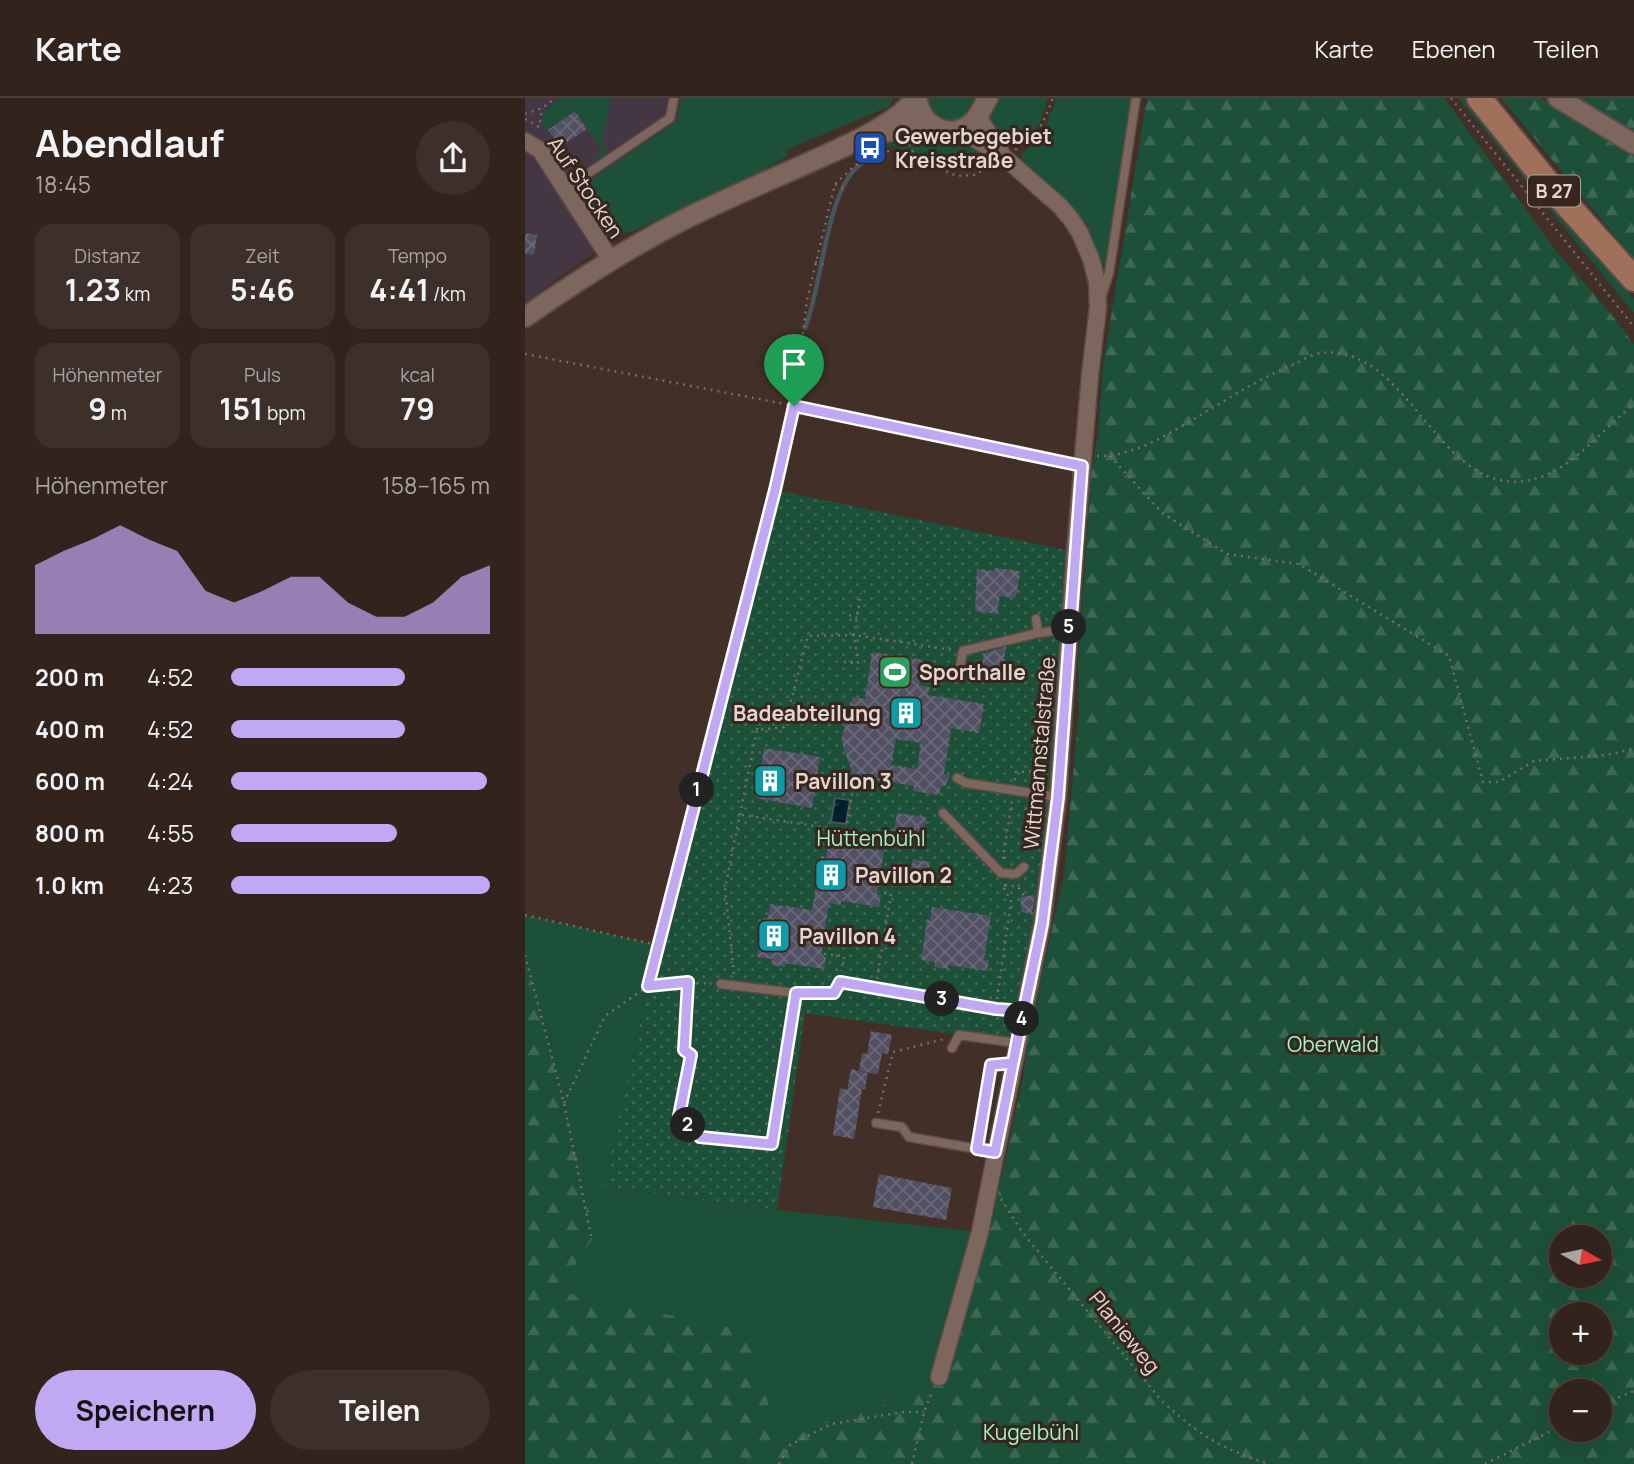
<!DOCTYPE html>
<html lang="de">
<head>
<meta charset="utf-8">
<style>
	:root { --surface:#32231d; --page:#3d2f2a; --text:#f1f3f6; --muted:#a8a4a4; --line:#4d403b; --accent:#c1a8f3 }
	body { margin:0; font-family:Manrope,sans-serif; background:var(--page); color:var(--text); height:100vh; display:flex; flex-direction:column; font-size:26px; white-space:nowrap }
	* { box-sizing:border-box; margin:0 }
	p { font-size:23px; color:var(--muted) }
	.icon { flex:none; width:38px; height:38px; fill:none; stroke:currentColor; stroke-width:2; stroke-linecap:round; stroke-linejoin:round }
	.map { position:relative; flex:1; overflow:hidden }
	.details { display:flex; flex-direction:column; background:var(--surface); width:525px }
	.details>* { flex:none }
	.needle { width:46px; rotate:99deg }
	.buttons { position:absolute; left:1024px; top:1127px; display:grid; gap:14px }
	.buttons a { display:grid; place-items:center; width:63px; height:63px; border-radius:50%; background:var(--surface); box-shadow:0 7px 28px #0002,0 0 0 2px var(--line); font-size:35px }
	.pin { position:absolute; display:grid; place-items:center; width:60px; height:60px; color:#fff; margin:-72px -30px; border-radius:50% 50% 50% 0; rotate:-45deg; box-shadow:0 0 7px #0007 }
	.pin .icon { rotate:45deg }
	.km { position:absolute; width:35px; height:35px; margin:-18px; border-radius:50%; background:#222; color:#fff; font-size:19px; line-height:35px; text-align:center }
	.round { display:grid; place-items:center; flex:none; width:74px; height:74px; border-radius:37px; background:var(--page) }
	.summary { display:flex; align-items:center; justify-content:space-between; height:119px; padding:0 35px }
	h1 { font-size:38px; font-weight:700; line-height:52px }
	.metrics { display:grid; grid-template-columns:repeat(3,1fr); gap:10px; height:119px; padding:7px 35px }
	.metrics div { display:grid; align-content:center; border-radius:18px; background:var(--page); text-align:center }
	.metrics b { font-size:30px; font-weight:700 }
	.metrics small { font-size:19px; font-weight:400 }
	.metrics p { font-size:19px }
	.chart { height:196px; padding:14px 35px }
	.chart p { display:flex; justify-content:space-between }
	.chart svg { width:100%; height:126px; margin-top:7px; fill:var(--accent); opacity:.7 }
	.primary-button { display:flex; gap:14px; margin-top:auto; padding:14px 35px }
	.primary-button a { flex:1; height:80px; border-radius:42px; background:var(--accent); color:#111; font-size:28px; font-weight:700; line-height:80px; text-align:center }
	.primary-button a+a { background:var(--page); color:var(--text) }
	ul { padding:0 35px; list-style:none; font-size:23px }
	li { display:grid; grid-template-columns:112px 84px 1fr; align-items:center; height:52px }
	li i { height:18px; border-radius:9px; background:var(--accent) }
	header { display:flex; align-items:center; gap:42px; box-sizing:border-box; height:98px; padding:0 35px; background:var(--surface); border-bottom:2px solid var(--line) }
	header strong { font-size:33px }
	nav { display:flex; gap:38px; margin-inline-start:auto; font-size:24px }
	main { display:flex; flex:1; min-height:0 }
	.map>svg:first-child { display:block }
	.industrial { fill:#453644 }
	.green { fill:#1c5039 }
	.forest { fill:url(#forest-firs); fill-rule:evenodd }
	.park { fill:url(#park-dots) }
	.water { fill:url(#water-ripples); stroke:#47555f; stroke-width:2 }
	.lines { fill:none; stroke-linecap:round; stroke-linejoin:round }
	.stream { stroke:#47555f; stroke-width:4.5 }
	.building { fill:url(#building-cross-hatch); fill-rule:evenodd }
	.service-casing { stroke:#5c4c45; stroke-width:11 }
	.minor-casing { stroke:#5c4c45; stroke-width:19 }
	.tertiary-casing { stroke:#5c4c45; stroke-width:23 }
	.primary-casing { stroke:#5c4c45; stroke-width:28 }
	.path { stroke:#7b6b63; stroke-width:2.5; stroke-dasharray:2 5; stroke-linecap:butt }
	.service { stroke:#7c665d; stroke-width:8 }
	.minor { stroke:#7c665d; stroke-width:16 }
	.tertiary { stroke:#7c665d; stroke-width:19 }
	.primary { stroke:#a0705b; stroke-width:24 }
	.route-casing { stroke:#fff; stroke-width:14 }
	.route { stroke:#c1a8f3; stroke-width:9 }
	.labels { text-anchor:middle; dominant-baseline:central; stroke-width:6; stroke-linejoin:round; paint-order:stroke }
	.shield { fill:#38251d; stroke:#afa19a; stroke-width:2 }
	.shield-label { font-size:19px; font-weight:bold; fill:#e2d6d0 }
	.poi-label { font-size:21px; font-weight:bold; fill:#e2d6d0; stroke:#38251d; text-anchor:start }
	.street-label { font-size:21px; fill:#e2d6d0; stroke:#38251d }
	.park-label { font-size:21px; fill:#9ff4c8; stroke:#38251d }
</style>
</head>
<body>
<header>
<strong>Karte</strong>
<nav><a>Karte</a><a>Ebenen</a><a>Teilen</a></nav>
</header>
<main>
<section class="details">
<div class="summary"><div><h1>Abendlauf</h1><p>18:45</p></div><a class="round"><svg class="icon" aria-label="share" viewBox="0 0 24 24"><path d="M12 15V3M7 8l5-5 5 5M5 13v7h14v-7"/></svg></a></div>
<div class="metrics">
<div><p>Distanz</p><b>1.23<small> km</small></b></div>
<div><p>Zeit</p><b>5:46</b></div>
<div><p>Tempo</p><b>4:41<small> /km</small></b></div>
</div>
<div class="metrics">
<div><p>Höhenmeter</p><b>9<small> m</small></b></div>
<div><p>Puls</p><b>151<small> bpm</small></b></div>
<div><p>kcal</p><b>79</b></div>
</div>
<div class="chart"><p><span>Höhenmeter</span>158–165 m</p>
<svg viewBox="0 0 160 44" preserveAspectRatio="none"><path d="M0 44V20L10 15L20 11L30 6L40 11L50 15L60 29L70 33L80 29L90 24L100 24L110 33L120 38L130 38L140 33L150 24L160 20V44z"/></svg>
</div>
<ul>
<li><b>200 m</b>4:52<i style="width:67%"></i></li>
<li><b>400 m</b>4:52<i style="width:67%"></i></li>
<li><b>600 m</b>4:24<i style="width:99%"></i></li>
<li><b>800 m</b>4:55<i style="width:64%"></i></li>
<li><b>1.0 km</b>4:23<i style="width:100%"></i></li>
</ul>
<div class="primary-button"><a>Speichern</a><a>Teilen</a></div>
</section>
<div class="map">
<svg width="1109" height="1366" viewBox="0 0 1109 1366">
	<defs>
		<pattern id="forest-firs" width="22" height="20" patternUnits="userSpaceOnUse" patternTransform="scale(1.75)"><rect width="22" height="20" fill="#1c5039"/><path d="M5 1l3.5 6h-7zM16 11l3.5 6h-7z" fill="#3d6855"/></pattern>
		<pattern id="park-dots" width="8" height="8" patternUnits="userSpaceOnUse" patternTransform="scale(1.75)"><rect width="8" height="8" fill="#1c5039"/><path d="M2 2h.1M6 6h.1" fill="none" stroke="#3d6855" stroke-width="1.8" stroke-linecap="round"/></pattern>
		<pattern id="water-ripples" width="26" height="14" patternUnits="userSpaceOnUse" patternTransform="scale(1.75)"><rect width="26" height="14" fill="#051e2e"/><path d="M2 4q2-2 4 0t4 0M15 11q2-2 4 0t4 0" fill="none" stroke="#293e4b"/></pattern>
		<pattern id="building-cross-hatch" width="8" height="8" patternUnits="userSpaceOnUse" patternTransform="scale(1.75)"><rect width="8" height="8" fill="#525063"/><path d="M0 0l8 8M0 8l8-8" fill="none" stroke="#6b6878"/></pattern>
	</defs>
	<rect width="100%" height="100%" fill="#422f27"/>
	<polygon class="industrial" points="0,0 212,0 192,65 0,204"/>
	<g class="green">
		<polygon points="36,0 86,0 77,44 83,55 73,62 71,59 78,53 50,13 20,33 16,21 20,13"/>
		<path d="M157,0H368L365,8L261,52L263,57L234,76L106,134C77,140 66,111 56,89L152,23Z"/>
		<path d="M402,0H449C446,22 426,30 408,16Z"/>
		<path d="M471,0H523C517,20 513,38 492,46C479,45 461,31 464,16C465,11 469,5 471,0Z"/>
		<polygon points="532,0 607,0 581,166 575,164 566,136 540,105 497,66 497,56 517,36"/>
		<polygon points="933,0 947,0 1061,147 1109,201 1109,215"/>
		<path d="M387,33C411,37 447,36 460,61C447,90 389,56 368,48L359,50V48L388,37Z"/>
		<path d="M0,817L132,847L79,1088L252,1112L455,1134L414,1279C379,1310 343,1306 303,1323C286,1330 270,1340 253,1348L227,1247L117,1366L199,1229L32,1193L60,1087L0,858Z"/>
	</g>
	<g class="forest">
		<path d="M622,0H919L1031,153L1083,212L1109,246V1366H0V858L60,1087L68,1140L32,1193L225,1234L254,1348C270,1339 286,1330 303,1323C343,1306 379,1310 414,1279L464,1136L498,980L504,935L539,777L554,612L553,565L566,378L573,336L578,268ZM1036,1139H1074V1178H1036ZM1036,1216H1074V1255H1036ZM1036,1293H1074V1332H1036Z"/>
		<polygon points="976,0 1015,0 1109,57 1109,161"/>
		<polygon points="1053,0 1109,0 1109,33"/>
	</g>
	<polygon class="park" points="250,392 550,454 524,773 492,945 280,915 252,1112 79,1088 132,847"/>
	<polygon class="water" points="310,700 325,702 321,726 306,724"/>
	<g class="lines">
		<path class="stream" d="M280,230C297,190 301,90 336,66C342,62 350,60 356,57"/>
	</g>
	<g class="building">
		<polygon points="50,13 62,31 35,49 23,32"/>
		<polygon points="0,135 12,137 9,157 0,155"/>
		<polygon points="470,470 495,473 491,500 475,498 472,516 450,513 452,471 469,473"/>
		<polygon points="481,549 477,577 468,576 467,581 455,579 459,555"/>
		<path d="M347,554L398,562L394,587L405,589L403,597L459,606L454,635L426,630L419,676L425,678L420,688H416L414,697L388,693L389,688L350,682V686L330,683L316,642L328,599L340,601ZM371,641L396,645L392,671L366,667Z"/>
		<polygon points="239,650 295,659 287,710 231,700"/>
		<polygon points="372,715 401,719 398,738 369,733"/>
		<polygon points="303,744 359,753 352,797 356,797 354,809 316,803 316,807 304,805 296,859 301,859 299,871 260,865 260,869 247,867 247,861 232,859 238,820 243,820 245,806 287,812 296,758 301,759"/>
		<polygon points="388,761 405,764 402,780 385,778"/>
		<polygon points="510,797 507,816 497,814 495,799"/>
		<polygon points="407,809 466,818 459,862 464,862 462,873 423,867 423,871 409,869 410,864 396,862 402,822 405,823"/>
		<polygon points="346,933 367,937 363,956 357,955 353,976 334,973 337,955 342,956"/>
		<polygon points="326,971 343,975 340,991 337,991 329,1041 308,1037 315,990 322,992"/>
		<polygon points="354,1076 427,1090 421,1122 348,1109"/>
	</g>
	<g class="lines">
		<defs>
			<g id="service">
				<polyline points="40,88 52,83 145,20 149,0"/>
				<polyline points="577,197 584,175 611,0"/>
				<polyline points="511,521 513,535"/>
				<polyline points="433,580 438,553 513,535 544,531"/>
				<polyline points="432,680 441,685 533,699"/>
				<polyline points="418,715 476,775 491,776 499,769"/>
				<polyline points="196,886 271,895 309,895 315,884 471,911 498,913"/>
				<polyline points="427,950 434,937 492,945"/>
				<polyline points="351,1025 377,1029 384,1039 470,1054"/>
				<polyline points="452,1051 466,967 488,965"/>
			</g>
			<g id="minor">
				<polyline points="453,19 476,54"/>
				<polyline points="0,43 15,52 86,162"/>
				<polyline points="414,1279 455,1134 517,826 533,699 550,454 565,277 573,209 572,184 566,161 555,135 546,121 535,108 479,59 435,32"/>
			</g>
			<g id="tertiary">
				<path d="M392,0C394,25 421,43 444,27C454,21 457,9 463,0"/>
				<polyline points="1033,0 1109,46"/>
				<polyline points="351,37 394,25 404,26"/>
				<path d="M0,219C49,185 98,153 150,126C191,105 234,87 276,68C307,54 372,28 390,0"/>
			</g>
			<polyline id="primary" points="954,0 1026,89 1109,181"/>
		</defs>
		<use href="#service" class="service-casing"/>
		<use href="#minor" class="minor-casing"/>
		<use href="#tertiary" class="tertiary-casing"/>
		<use href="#primary" class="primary-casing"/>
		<g class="path">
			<polyline points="926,0 1109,229"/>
			<polyline points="0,16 17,10 31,0"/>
			<polyline points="0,21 14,29 17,10"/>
			<polyline points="384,46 392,61"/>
			<path d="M490,52C515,34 517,28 528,0"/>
			<polyline points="310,86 322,92"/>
			<polyline points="290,164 301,167"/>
			<polyline points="0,256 291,312 544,366"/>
			<path d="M572,358C609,359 643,336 674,318C704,300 734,281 767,267C776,263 787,256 796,255C888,245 914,410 1013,380C1048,370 1080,329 1109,306"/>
			<polyline points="585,358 637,415 702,456 774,466 924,558 958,684 974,684 1009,663 1082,657 1109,651"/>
			<polyline points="324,517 332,520"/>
			<polyline points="319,564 333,565 329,537 336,495"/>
			<polyline points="232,632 235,613"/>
			<polyline points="490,682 491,674 512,673"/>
			<polyline points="217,717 391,743"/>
			<polyline points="321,732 329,683"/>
			<polyline points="478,761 487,702"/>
			<polyline points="480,787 493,789 500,799"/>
			<polyline points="0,817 132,847"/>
			<polyline points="299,856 319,858 316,873"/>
			<polyline points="0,857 39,1005 66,1138"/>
			<polyline points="209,876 200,790 232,632 259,629 283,538 329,537 428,552"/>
			<polyline points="352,881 366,796 354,794"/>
			<polyline points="163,884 159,952 166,957 154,1018 175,1039 247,1046 270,905"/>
			<polyline points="123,888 163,884 186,886"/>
			<polyline points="472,901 486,803 476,785"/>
			<polyline points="39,1005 80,918 123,888 250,392 269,308 282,202 310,86 335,63 358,53 376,54 432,78 449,77 467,67"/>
			<polyline points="353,1015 368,954 419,941"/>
			<path d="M476,1101L497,1134L636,1302C671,1335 698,1352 744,1366"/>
			<polyline points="1074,1308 1109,1293"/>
			<polyline points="254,1366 265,1347 306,1326 378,1314 399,1314"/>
			<polyline points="387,1366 399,1314 408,1292"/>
			<polyline points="960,1366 1036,1328"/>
		</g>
		<use href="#service" class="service"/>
		<use href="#minor" class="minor"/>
		<use href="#tertiary" class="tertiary"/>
		<use href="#primary" class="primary"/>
	</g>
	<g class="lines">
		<defs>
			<path id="route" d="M269,308L250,392L123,888L163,884L159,952L166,957L154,1018L175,1039L247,1046L271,895H309L315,884L471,911L498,913C489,960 480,1007 470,1054L452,1051L466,967L488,965L517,826L533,699L557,368L269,308"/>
		</defs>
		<use href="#route" class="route-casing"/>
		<use href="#route" class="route"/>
	</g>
	<defs>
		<symbol id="bus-square" viewBox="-11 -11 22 22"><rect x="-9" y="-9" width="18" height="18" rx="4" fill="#1a4fb4" stroke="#38251d"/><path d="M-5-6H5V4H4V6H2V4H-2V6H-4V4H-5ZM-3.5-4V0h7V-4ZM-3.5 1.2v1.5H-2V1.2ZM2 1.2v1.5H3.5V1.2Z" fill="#fff"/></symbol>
		<symbol id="stadium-square" viewBox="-11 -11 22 22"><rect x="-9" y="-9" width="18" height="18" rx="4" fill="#2e9e5b" stroke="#38251d"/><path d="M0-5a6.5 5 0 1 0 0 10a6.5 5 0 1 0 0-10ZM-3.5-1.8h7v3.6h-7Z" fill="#fff"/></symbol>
		<symbol id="building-square" viewBox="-11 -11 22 22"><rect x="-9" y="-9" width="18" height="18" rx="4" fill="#0f9aa8" stroke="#38251d"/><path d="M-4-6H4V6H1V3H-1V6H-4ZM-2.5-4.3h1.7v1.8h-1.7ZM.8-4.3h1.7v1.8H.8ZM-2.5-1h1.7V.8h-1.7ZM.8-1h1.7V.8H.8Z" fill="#fff"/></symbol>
	</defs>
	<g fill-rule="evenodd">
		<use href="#bus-square" x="326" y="31" width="38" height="38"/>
		<use href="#stadium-square" x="351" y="555" width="38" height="38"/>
		<use href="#building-square" x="362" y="596" width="38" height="38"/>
		<use href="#building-square" x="226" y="664" width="38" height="38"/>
		<use href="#building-square" x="287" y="758" width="38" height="38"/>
		<use href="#building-square" x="230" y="819" width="38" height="38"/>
	</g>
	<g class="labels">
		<rect class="shield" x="1003" y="77.5" width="52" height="31" rx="5"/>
		<g class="shield-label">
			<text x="1029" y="93">B 27</text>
		</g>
		<g class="poi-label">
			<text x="370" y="38">Gewerbegebiet<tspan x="370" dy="24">Kreisstraße</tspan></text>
			<text x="394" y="574">Sporthalle</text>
			<text x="356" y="615" text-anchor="end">Badeabteilung</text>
			<text x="270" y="683">Pavillon 3</text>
			<text x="330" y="777">Pavillon 2</text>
			<text x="274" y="838">Pavillon 4</text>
		</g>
		<g class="street-label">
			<text transform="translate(61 89) rotate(56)">Auf Stocken</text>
			<text transform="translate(514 655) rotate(-85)">Wittmannstalstraße</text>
			<text transform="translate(600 1234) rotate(51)">Planieweg</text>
		</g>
		<g class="park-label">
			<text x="346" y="740">Hüttenbühl</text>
			<text x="808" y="946">Oberwald</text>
			<text x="506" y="1334">Kugelbühl</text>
		</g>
	</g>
</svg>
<div class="buttons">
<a><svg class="needle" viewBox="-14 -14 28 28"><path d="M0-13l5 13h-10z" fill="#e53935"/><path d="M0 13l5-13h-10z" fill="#a8a4a4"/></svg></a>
<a>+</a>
<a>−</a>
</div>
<div class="pin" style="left:269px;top:308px;background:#1e9e55"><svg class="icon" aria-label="arrive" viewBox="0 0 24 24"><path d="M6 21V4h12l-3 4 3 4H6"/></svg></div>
<b class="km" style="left:172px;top:692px">1</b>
<b class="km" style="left:163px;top:1027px">2</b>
<b class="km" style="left:417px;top:901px">3</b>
<b class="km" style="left:497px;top:921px">4</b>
<b class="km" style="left:544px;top:529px">5</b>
</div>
</main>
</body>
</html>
